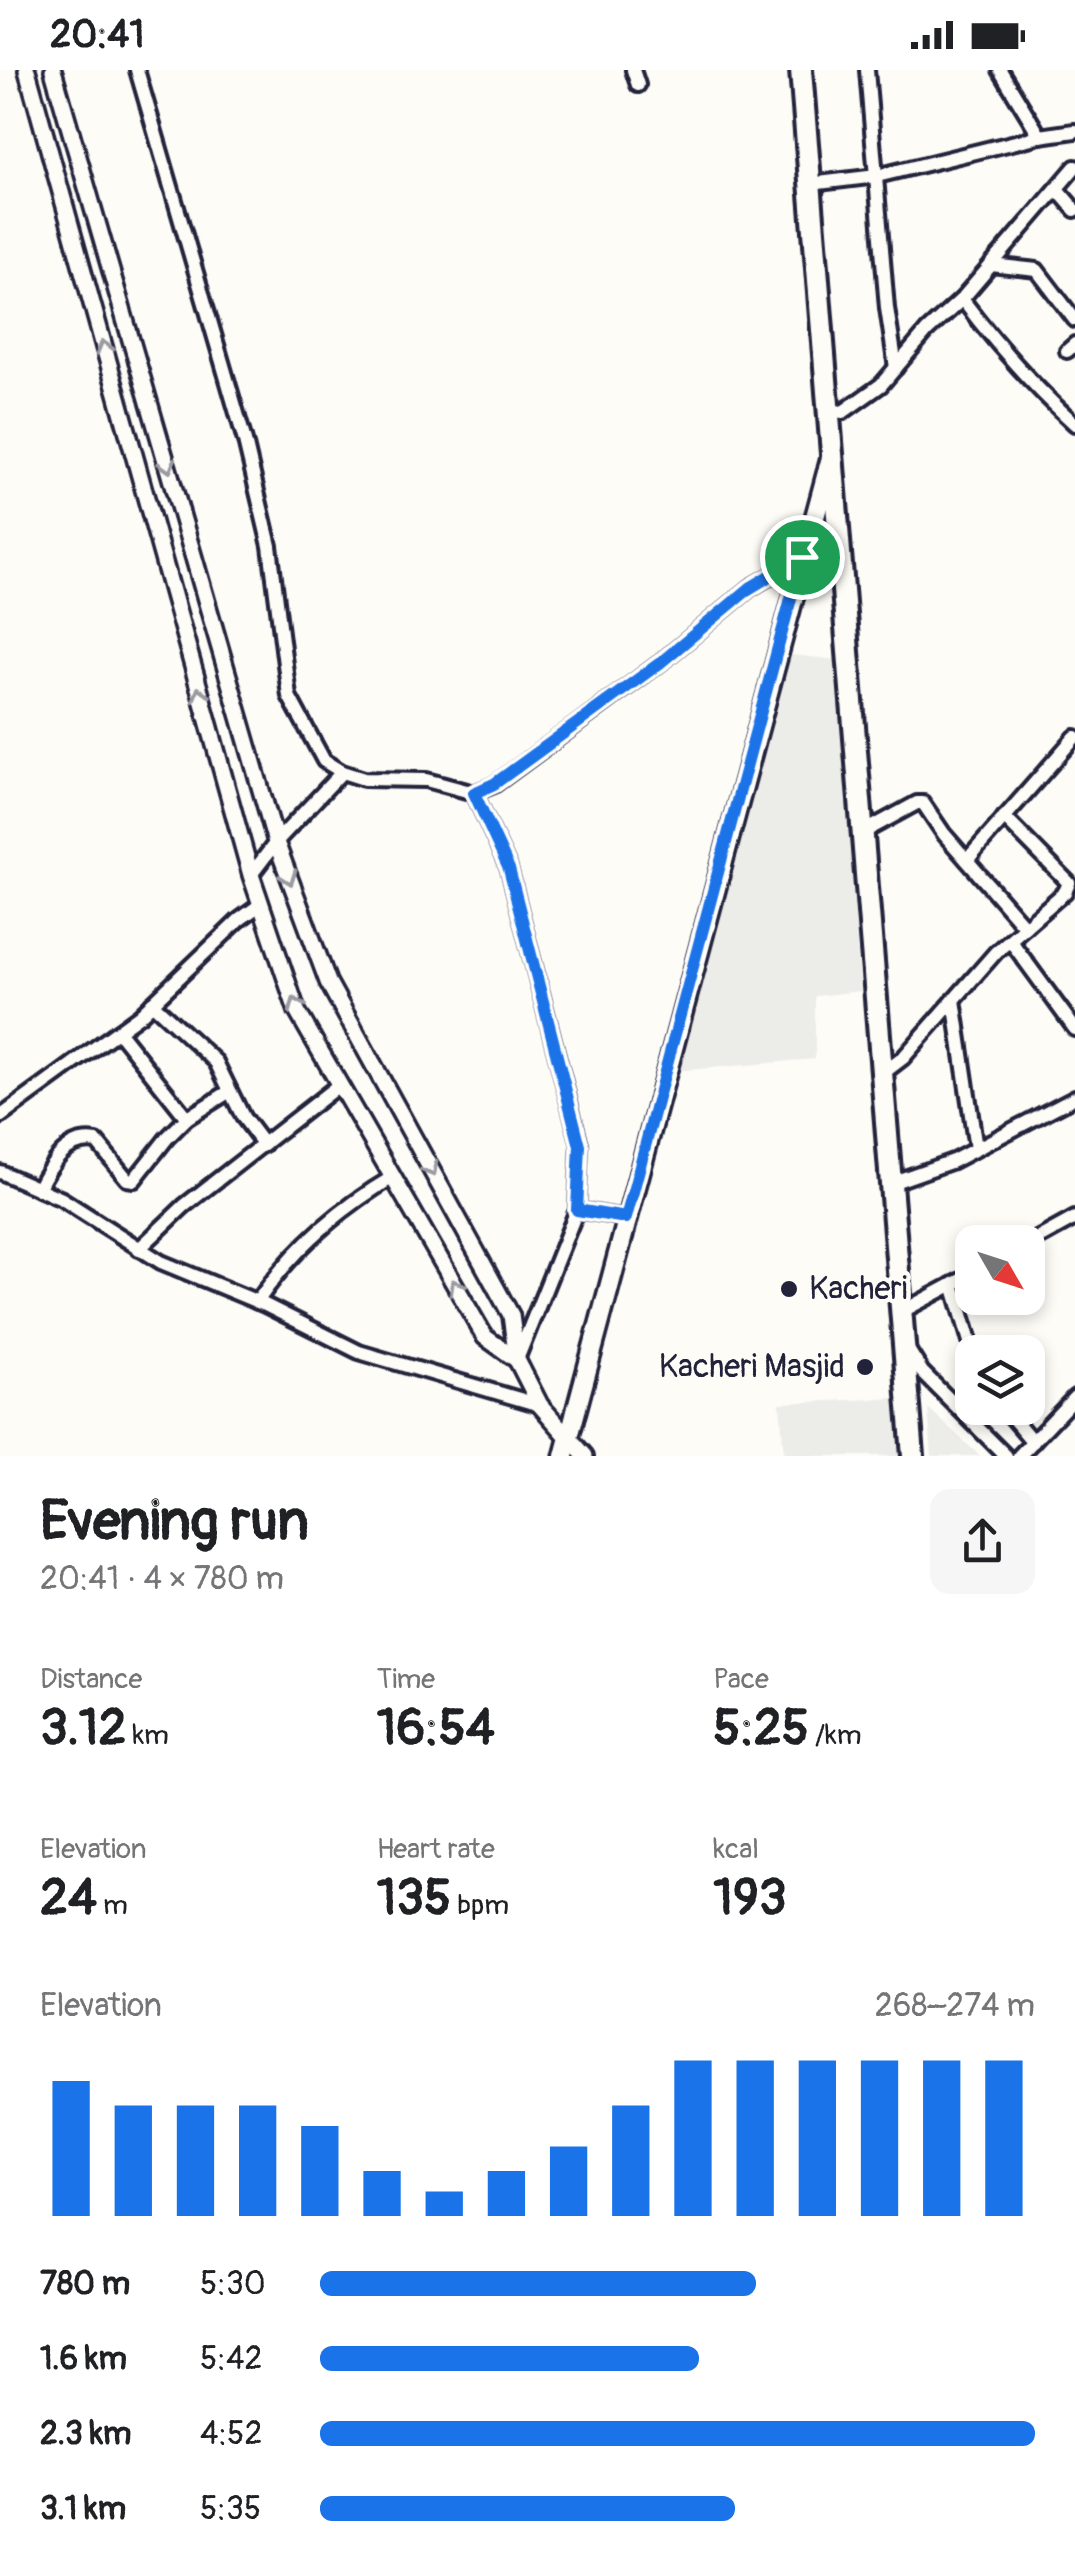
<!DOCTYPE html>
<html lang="en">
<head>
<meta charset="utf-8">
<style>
	:root { --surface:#fff; --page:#f6f6f6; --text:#202124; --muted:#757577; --accent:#1a73e8 }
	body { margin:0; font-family:Pangolin,sans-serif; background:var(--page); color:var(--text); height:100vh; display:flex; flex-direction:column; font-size:38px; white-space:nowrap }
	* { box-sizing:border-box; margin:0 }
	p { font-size:32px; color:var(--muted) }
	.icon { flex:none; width:55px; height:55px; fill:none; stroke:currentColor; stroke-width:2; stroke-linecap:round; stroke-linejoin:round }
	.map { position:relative; height:1386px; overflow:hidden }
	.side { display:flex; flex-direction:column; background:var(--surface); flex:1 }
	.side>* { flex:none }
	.needle { width:65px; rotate:129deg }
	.tools { position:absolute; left:955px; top:1155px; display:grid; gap:20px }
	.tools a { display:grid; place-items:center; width:90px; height:90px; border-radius:20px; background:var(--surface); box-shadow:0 5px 15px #0003; font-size:50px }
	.pin { position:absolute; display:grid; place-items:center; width:85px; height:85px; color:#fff; margin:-42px; border:5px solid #fff; border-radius:50%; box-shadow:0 2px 10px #0007 }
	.round { display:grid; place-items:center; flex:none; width:105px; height:105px; border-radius:20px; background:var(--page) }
	.overview { display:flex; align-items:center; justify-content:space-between; height:170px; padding:0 40px }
	h1 { font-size:55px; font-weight:800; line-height:75px }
	.figures { display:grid; grid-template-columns:repeat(3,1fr); gap:15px; height:170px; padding:10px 40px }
	.figures div { display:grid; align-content:center }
	.figures b { font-size:50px; font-weight:800 }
	.figures small { font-size:28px; font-weight:400 }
	.figures p { font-size:28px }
	.chart { height:280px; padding:20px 40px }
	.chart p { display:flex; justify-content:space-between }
	.chart svg { width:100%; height:180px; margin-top:10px; stroke:var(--accent); stroke-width:6 }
	ul { padding:0 40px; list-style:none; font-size:32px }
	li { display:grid; grid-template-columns:160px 120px 1fr; align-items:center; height:75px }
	li i { height:25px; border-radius:12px; background:var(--accent) }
	.status { display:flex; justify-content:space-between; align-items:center; height:70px; padding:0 50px; background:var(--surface); direction:ltr }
	.status svg { height:28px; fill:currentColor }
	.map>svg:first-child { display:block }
	.built { fill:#ecece9 }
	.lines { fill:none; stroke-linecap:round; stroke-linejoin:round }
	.minor-casing { stroke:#22223b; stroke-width:20 }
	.tertiary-casing { stroke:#22223b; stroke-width:22 }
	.secondary-casing { stroke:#22223b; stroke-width:25 }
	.primary-casing { stroke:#22223b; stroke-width:28 }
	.minor { stroke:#fdfcf7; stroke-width:12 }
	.tertiary { stroke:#fdfcf7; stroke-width:15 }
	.secondary { stroke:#fdfcf7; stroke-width:18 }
	.primary { stroke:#fdfcf7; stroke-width:20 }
	.oneway { stroke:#9a9aa2 }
	.route-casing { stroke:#fff; stroke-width:20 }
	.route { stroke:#1a73e8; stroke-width:12 }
	.poi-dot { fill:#22223b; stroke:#fdfcf7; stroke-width:4 }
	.labels { text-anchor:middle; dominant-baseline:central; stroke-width:9; stroke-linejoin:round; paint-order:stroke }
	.poi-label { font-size:32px; fill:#22223b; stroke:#fdfcf7; text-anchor:start }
</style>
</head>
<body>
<div class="status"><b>20:41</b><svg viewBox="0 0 49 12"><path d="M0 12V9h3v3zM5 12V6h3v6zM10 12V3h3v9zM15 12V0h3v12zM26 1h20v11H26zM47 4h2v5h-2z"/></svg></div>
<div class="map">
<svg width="1075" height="1386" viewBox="0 0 1075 1386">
	<rect width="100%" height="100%" fill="#fdfcf7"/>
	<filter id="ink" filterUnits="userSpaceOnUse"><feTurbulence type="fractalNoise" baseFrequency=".01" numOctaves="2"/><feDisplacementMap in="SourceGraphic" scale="20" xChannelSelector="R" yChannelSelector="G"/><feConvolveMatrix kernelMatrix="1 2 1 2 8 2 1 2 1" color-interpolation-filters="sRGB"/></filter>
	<g filter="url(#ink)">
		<g class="built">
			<polygon points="782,584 838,590 860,921 815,926 815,989 674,1001"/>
			<polygon points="900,1328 904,1386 784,1386 780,1333"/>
			<polygon points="928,1338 980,1386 932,1386"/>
		</g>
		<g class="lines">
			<defs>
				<g id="minor">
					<polyline points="137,0 245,371 270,476 289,626 324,691 342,702 364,709 426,710 474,723 494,715 660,593 750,518 803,487"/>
					<polyline points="633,0 638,15"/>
					<polyline points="867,0 887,238 896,298"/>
					<polyline points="1000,0 1040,66"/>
					<polyline points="810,114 877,106 1040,66 1075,61"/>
					<polyline points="1057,119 1075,140"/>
					<polyline points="991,195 1037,200 1075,250"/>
					<polyline points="962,229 1075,97"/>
					<polyline points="1067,281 1075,274"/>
					<path d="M828,340L843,342L881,315L927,261L962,229C996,274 1033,316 1075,354"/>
					<polyline points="474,723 509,799 580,1075 577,1140 518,1287"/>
					<polyline points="862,763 917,733 923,733 944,764 1025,857"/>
					<polyline points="967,790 1075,667"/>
					<polyline points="251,805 276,772 342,702"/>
					<polyline points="1010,870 1075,959"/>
					<polyline points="954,930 976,1079"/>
					<polyline points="152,933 216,992 243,1047 264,1075"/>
					<polyline points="118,961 187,1048"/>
					<polyline points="882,1004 903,988 996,882 1065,822 1069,813 1004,747"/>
					<polyline points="0,1047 140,945 239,850 261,834"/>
					<polyline points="0,1102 62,1129 161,1192 265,1235 359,1282 540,1335"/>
					<polyline points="891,1113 953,1091 1075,1027"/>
					<path d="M38,1119C50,1095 66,1066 97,1072L127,1109L134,1110L167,1068L187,1048L230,1021"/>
					<polyline points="577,1140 626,1148"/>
					<polyline points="1028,1174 1075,1148"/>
					<polyline points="139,1179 184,1136 340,1014"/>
					<polyline points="953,1214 973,1282"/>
					<path d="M257,1232C292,1180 339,1139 393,1107"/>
					<polyline points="901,1242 972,1204"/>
					<polyline points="907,1278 922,1302 1006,1386"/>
					<polyline points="1004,1338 1033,1372"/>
					<polyline points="1019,1386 1075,1327"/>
				</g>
				<g id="tertiary">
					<polyline points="27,0 251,805 297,941 485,1267 517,1290"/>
					<polyline points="53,0 276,772 328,912 511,1245 517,1290 540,1335 585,1386"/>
				</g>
				<polyline id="secondary" points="564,1386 830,391"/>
				<polyline id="primary" points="801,0 913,1386"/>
			</defs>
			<use href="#minor" class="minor-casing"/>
			<use href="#tertiary" class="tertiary-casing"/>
			<use href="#secondary" class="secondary-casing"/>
			<use href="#primary" class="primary-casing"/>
			<use href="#minor" class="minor"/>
			<use href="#tertiary" class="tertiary"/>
			<use href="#secondary" class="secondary"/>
			<use href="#primary" class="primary"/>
		</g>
		<defs><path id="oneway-chevron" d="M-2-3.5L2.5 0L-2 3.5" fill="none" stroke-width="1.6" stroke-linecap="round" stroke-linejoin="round" transform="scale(2.5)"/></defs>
		<g class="oneway">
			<use href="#oneway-chevron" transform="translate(104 277) rotate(-106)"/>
			<use href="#oneway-chevron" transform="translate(168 396) rotate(74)"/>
			<use href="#oneway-chevron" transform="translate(200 624) rotate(-106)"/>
			<use href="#oneway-chevron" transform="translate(289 808) rotate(70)"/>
			<use href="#oneway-chevron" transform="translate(296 934) rotate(-112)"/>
			<use href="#oneway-chevron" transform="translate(431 1100) rotate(61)"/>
			<use href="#oneway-chevron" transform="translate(456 1216) rotate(-120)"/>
		</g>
	</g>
	<g class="lines" filter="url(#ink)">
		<defs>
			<polygon id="route" points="802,487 626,1148 577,1140 580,1076 509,799 474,723 494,714 660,593 750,518"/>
		</defs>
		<use href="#route" class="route-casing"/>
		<use href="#route" class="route"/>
	</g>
	<g class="poi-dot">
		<circle cx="789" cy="1219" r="10"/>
		<circle cx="865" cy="1297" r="10"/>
	</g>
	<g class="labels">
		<g class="poi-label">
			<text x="809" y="1219">Kacheri</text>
			<text x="845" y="1297" text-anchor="end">Kacheri Masjid</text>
		</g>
	</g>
</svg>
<div class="tools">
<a><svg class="needle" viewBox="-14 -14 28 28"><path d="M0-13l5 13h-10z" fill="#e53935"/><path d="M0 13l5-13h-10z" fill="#757577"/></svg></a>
<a><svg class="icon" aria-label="layers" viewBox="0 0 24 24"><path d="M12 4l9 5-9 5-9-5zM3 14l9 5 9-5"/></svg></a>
</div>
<div class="pin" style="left:802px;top:487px;background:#1e9e55"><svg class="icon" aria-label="arrive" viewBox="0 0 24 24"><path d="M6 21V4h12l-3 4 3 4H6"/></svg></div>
</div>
<section class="side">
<div class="overview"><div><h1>Evening run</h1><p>20:41 · 4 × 780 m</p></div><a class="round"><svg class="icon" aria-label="share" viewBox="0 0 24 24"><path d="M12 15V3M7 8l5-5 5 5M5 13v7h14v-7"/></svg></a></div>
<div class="figures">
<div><p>Distance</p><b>3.12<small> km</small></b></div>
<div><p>Time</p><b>16:54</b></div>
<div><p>Pace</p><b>5:25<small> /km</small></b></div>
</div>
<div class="figures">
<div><p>Elevation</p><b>24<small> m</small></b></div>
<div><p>Heart rate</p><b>135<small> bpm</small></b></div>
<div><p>kcal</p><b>193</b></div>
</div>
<div class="chart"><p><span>Elevation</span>268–274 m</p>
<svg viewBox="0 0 160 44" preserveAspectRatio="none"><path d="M5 44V11M15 44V17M25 44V17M35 44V17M45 44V22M55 44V33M65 44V38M75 44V33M85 44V27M95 44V17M105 44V6M115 44V6M125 44V6M135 44V6M145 44V6M155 44V6"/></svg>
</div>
<ul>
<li><b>780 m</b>5:30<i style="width:61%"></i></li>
<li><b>1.6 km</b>5:42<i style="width:53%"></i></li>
<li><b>2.3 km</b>4:52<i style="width:100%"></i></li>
<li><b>3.1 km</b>5:35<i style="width:58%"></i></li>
</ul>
</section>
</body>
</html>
